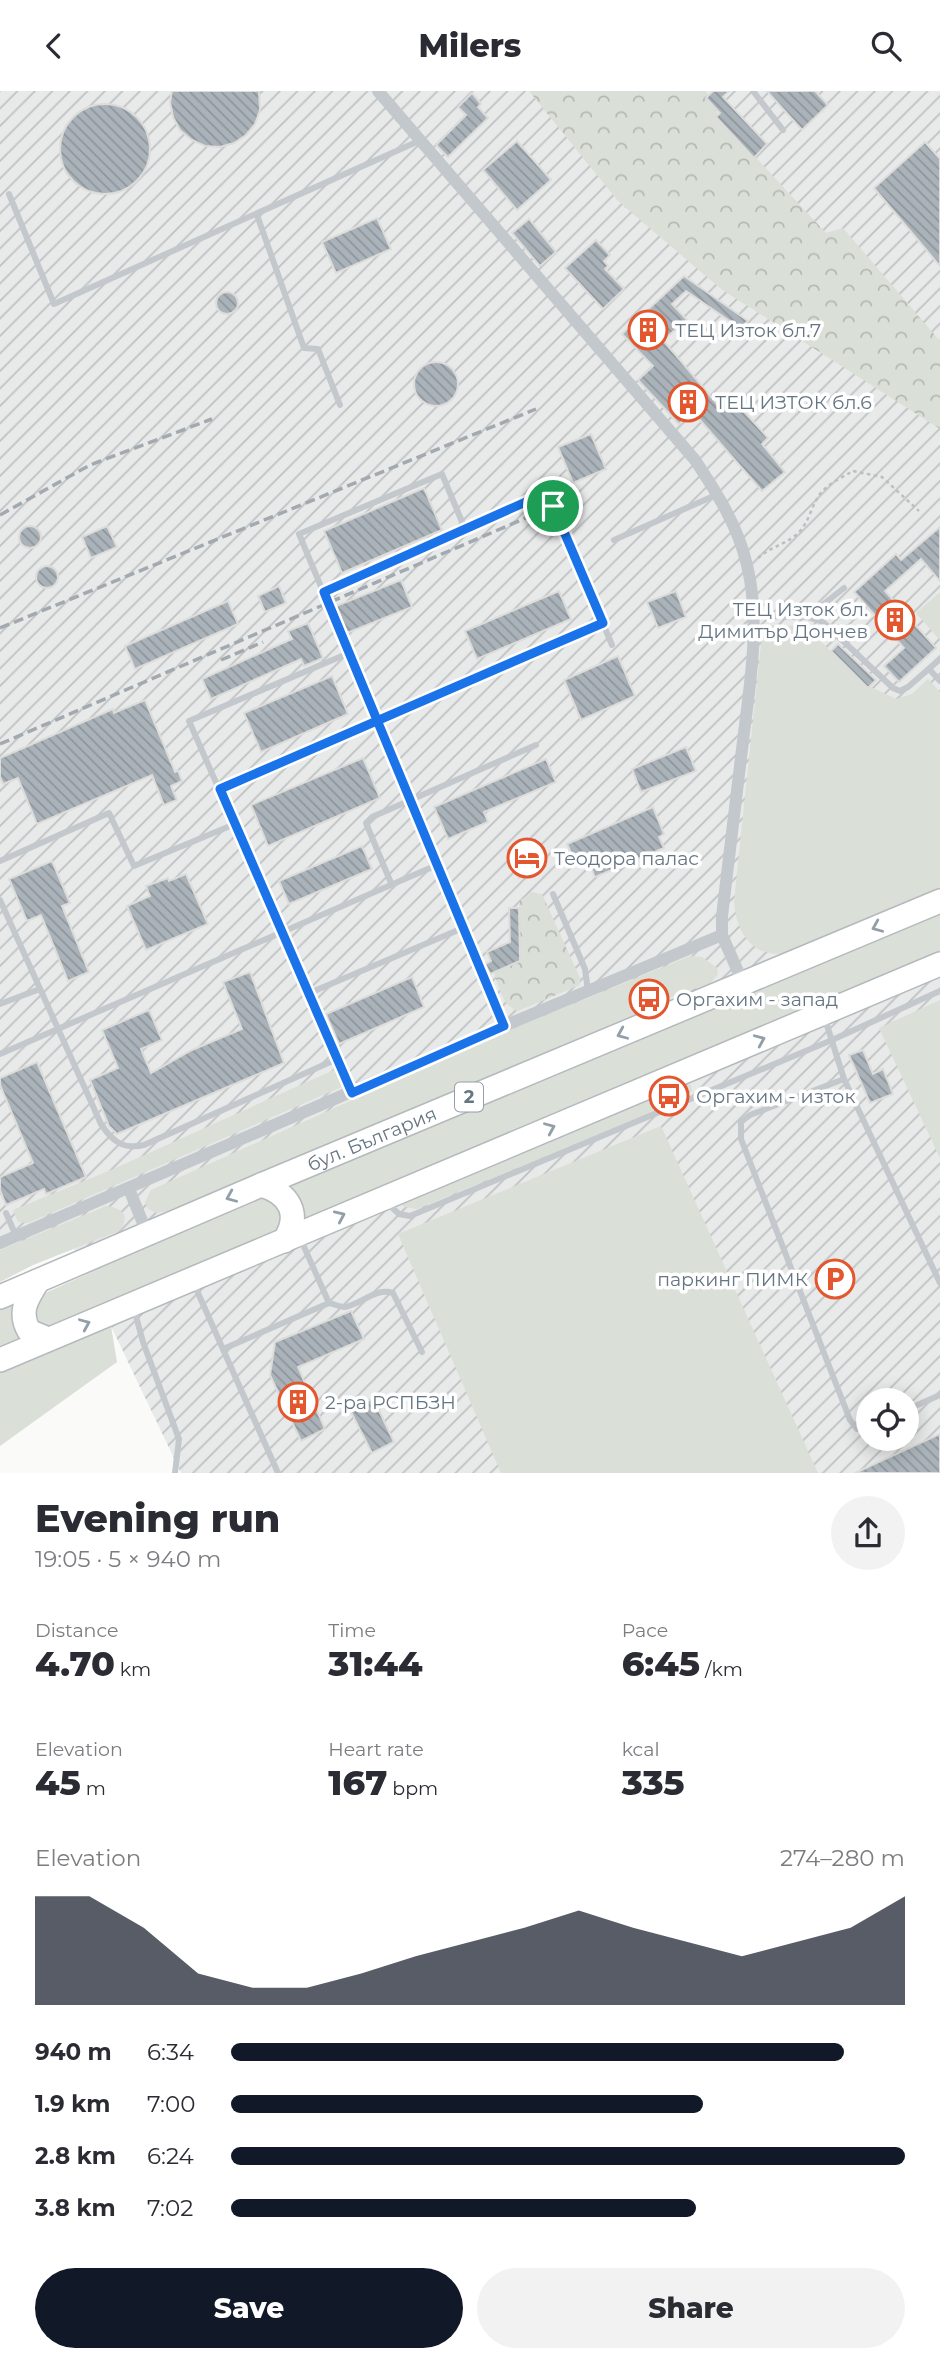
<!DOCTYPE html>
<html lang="en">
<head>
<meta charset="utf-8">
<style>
	:root { --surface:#fff; --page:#f2f2f3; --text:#2b2b33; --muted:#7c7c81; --accent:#111827 }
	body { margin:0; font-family:Montserrat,sans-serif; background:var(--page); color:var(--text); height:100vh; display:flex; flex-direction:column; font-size:26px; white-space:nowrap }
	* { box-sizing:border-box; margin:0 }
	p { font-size:23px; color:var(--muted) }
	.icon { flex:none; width:38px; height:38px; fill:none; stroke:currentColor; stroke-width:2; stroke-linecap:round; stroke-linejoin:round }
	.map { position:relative; height:1382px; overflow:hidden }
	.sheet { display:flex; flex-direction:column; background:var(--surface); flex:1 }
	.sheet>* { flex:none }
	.controls { position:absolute; left:856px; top:1297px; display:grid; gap:14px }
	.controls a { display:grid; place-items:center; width:63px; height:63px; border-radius:50%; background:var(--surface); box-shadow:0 4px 18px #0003; font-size:35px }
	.pin { position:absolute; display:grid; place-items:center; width:60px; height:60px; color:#fff; margin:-30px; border:4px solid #fff; border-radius:50%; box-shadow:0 2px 7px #0007 }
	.round { display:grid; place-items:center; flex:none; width:74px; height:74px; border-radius:37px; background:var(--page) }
	.summary { display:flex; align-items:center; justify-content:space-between; height:119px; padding:0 35px }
	h1 { font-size:38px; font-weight:800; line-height:52px }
	.stats { display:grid; grid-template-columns:repeat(3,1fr); gap:10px; height:119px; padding:7px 35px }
	.stats div { display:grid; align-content:center }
	.stats b { font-size:35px; font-weight:800 }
	.stats small { font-size:19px; font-weight:400 }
	.stats p { font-size:19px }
	.chart { height:196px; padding:14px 35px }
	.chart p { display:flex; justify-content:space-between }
	.chart svg { width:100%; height:126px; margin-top:7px; fill:var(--accent); opacity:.7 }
	.button { display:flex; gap:14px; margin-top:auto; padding:14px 35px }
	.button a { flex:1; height:80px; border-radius:42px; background:var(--accent); color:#fff; font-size:28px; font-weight:800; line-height:80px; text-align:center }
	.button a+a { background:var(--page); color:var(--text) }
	ul { padding:0 35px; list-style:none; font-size:23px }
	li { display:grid; grid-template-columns:112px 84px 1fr; align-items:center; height:52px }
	li i { height:18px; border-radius:9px; background:var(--accent) }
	header { display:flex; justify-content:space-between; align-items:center; height:91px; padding:0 35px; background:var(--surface); font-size:32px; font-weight:800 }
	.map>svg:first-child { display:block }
	.industrial { fill:url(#industrial-furrows); fill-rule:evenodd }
	.grass { fill:#dadfd7 }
	.forest { fill:url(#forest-crowns) }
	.building { fill:url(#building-back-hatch); stroke:#dcdcda; stroke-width:2 }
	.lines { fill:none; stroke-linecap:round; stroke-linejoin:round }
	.highway-casing { stroke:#b4b9bd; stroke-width:26 }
	.path { stroke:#bbbfc2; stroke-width:2.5; stroke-dasharray:3.5 3.5; stroke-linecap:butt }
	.lane { stroke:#c3c8cc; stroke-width:6 }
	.street { stroke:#c3c8cc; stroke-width:12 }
	.highway { stroke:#fff; stroke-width:23 }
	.rail { stroke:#a2aab0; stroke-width:3.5; stroke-dasharray:10 5; stroke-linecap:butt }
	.oneway { stroke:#939fa8 }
	.route-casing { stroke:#fff; stroke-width:14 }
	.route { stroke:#1a73e8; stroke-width:9 }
	.labels { text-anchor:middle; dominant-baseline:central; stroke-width:7; stroke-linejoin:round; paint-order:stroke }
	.shield { fill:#fff; stroke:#939fa8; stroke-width:2 }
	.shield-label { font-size:18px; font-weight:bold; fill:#657683 }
	.poi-label { font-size:19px; fill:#657683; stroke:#fff; text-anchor:start }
	.street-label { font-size:19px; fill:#657683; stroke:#fff }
</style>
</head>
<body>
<header><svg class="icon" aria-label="back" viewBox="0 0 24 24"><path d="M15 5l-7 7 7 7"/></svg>Milers<svg class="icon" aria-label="search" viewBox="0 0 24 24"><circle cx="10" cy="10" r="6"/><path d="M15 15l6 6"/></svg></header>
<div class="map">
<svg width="940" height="1382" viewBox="0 0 940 1382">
	<defs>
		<pattern id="industrial-furrows" width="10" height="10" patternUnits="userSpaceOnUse" patternTransform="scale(1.75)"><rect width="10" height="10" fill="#e8e9e9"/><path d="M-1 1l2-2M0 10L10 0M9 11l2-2" fill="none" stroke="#c0c1c2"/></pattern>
		<pattern id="forest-crowns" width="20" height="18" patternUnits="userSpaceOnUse" patternTransform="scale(1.75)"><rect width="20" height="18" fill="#dadfd7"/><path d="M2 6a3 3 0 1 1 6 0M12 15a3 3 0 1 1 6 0" fill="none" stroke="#b4b9b4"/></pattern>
		<pattern id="building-back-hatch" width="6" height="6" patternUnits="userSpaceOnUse" patternTransform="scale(1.75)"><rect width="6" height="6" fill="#aab3b9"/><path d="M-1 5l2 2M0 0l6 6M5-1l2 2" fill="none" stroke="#8e969c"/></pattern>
	</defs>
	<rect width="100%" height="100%" fill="#fafaf8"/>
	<path class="industrial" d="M0,0H940V1382H181L68,1145L0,1174ZM868,1309H906V1348H868Z"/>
	<g class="grass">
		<polygon points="939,502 940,502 940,549 916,522"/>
		<path d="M763,534L805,535L863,592L896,608L912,603L928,588L940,601V799L788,862C753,868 736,842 734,810Z"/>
		<polygon points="940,817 940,865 303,1131 285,1093"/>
		<polygon points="690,865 702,866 717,877 718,883 711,892 651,913 624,935 352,1048 253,1085 167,1120 157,1122 148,1118 145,1111 151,1099 500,943"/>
		<polygon points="940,909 940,1067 879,937"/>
		<polygon points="336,978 344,995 28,1132 18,1131 13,1119 111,1079"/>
		<polygon points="675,993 691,994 692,1000 678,1011 417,1118 404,1116 398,1109"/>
		<polygon points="661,1035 818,1382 501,1382 398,1143"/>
		<path d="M262,1104L282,1117V1133L276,1140L192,1174L53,1238L35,1232V1209L41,1204C115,1171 187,1135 262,1104Z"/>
		<path d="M106,1115C123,1117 131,1125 119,1140L33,1174L0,1191V1159Z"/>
		<polygon points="22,1204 28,1249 0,1261 0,1213"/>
		<polygon points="111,1235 117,1271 0,1355 0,1282"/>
	</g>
	<g class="forest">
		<polygon points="529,0 706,0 720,28 826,142 843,137 940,250 940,338 721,198 618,110"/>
		<path d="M532,801L542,803L580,887V894L518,920C502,915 499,896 494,881L520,869L519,810Z"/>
	</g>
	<g class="building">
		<polygon points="172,0 259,0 260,19 255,33 246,44 234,52 220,56 205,55 192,49 180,39 173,26 170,11"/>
		<polygon points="713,0 729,0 723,6 767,53 754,67 716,26 720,22 706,7"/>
		<polygon points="767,0 815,0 828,14 802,39"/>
		<polygon points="472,2 481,13 478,16 488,27 448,66 436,54 466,24 458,16"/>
		<circle cx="105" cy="58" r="45"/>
		<polygon points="517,50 551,89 517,119 483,79"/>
		<polygon points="925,51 940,68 940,175 874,97"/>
		<polygon points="377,127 391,158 336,182 322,151"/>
		<polygon points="529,128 556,161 540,175 512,142"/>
		<polygon points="596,149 610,164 604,170 608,175 605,178 624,198 603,218 565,177"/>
		<polygon points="684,185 748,230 740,237 686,200 672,213 687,229 663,249 718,314 729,304 768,347 762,353 785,381 762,400 693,321 679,333 638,289 653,275 622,243"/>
		<circle cx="227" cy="212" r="11"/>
		<circle cx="436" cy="293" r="22"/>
		<polygon points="591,343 606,378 573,392 558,356"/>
		<polygon points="424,397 442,439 342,482 324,440"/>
		<circle cx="30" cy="446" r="11"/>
		<polygon points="107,435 117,456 91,467 82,446"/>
		<polygon points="940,436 940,490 921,468 885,500 936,557 899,591 884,575 904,557 854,501 896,463 901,469"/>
		<circle cx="47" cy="486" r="11"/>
		<polygon points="401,489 412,516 347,542 336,515"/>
		<polygon points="279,495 286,512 265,521 258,505"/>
		<polygon points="559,500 571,528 477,568 465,540"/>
		<polygon points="676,500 686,526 658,537 647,511"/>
		<polygon points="228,510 238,533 135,578 125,555"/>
		<polygon points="308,532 323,567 304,575 301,568 211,608 202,588 292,548 288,540"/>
		<polygon points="838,553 876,589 868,597 831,560"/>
		<polygon points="618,565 635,605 581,629 564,589"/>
		<polygon points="332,585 348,623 261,661 244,622"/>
		<polygon points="145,609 175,681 178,680 182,690 171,695 177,709 164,714 152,684 37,733 18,687 3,693 0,686 0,667 113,618 114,622"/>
		<polygon points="686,656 696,680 641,701 632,678"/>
		<polygon points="363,667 380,707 268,755 251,714"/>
		<polygon points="546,668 556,691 484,721 488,731 448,748 434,716"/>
		<polygon points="653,716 664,743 659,746 664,757 595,786 586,765 575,770 567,753"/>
		<polygon points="535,748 546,775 519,787 507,759"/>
		<polygon points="362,755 372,778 289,813 279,790"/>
		<polygon points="52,770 70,812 62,815 89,881 68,890 41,824 27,830 9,788"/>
		<polygon points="186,783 208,833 146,859 127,815 150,805 146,795 168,787 169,790"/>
		<polygon points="509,817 519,817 520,870 490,883 485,873 491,870 487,861 510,851"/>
		<polygon points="250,881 284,972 117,1043 109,1035 90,989 118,977 102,939 149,919 162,949 141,958 151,982 192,959 242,938 223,891"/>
		<polygon points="412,886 424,916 339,953 326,923"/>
		<polygon points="863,959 873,983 883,978 893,1003 870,1012 849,964"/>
		<polygon points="37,971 86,1086 46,1103 44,1098 6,1114 0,1099 0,1086 33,1072 0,994 0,987"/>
		<polygon points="351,1220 364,1248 298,1276 325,1338 301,1350 270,1284 275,1251"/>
		<polygon points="373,1307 394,1351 372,1362 350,1319"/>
		<polygon points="940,1343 940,1382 855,1382"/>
	</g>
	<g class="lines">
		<defs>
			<g id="highway">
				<path d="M261,1094C289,1102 302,1123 284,1150"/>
				<path d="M38,1190C27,1207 18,1221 29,1240L48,1248"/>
				<path id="s1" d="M0,1206L261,1094L940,810"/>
				<polyline points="0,1269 940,873"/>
			</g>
		</defs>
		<use href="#highway" class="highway-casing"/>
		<path class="path" d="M758,467C770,456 784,454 796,444C808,434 810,419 818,406C825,394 841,387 853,380L882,386L919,420"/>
		<g class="lane">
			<polyline points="753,0 783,39"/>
			<polyline points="9,103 54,213 421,49"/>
			<polyline points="257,124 304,257 318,258 340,314"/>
			<polyline points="465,438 442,383 299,443 504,934"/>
			<polyline points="614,449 716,404"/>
			<polyline points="324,501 548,401 612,554"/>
			<polyline points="753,525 807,526 823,531 893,597 900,600 908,596 940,568"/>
			<polyline points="807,526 844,497"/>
			<polyline points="349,562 189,630 352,1001"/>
			<polyline points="929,578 940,590"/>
			<polyline points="220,698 603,532"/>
			<polyline points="0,770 109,722 134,775 235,733"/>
			<polyline points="391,792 366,732 372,726 536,654"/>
			<polyline points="553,803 585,878 588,900"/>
			<path d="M0,809L101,1033C112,1050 123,1059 144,1054L337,968"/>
			<polyline points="307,903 463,837"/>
			<polyline points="0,913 40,898"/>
			<polyline points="825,928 844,988 940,1192"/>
			<polyline points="0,963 437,774"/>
			<polyline points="844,988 750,1024 741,1031 741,1048 850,1329 857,1338 868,1336"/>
			<polyline points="387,1112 399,1123 410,1125 832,949 940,900"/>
			<polyline points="6,1122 16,1145"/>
			<polyline points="194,1193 278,1382"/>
			<path d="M329,1212C334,1213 340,1216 345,1216C361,1213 377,1196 393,1202L422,1261"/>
			<polyline points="134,1218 143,1251 179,1348 175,1382"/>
			<polyline points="223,1258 329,1212 301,1149"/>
			<polyline points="906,1319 940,1304"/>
		</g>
		<g class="street">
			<path d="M378,0L695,369C717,402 738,435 747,474C761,531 750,592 743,650C736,708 729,767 722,825V844L743,892"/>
			<polyline points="129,1098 147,1142"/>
			<polyline points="0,1152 504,935 722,844"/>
		</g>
		<use href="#highway" class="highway"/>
		<g class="rail">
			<polyline points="0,424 90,374 212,328"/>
			<polyline points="0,537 536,318"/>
			<polyline points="221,569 263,551"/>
			<polyline points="0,653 577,405"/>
		</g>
	</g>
	<defs><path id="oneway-chevron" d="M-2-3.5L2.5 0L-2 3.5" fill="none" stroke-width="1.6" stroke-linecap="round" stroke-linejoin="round" transform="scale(1.75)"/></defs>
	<g class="oneway">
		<use href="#oneway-chevron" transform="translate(877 836) rotate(157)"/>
		<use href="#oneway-chevron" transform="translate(622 943) rotate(157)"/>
		<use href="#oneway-chevron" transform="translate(760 949) rotate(-23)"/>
		<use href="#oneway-chevron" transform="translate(550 1037) rotate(-23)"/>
		<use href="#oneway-chevron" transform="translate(231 1106) rotate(157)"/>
		<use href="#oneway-chevron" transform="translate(340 1125) rotate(-24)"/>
		<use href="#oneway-chevron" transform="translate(85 1233) rotate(-23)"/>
	</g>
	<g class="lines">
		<defs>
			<path id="route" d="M553,415L603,532C475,587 347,643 220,698L352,1002L504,935C445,794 386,653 328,511L324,501L548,401L553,415"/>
		</defs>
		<use href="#route" class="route-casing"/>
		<use href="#route" class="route"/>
	</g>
	<defs>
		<symbol id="building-ring" viewBox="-11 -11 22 22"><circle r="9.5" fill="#fff" stroke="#e4572e" stroke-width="1.5"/><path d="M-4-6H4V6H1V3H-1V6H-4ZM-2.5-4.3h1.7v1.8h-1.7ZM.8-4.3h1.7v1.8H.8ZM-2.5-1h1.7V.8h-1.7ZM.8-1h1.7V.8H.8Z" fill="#e4572e"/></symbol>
		<symbol id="hotel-ring" viewBox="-11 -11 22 22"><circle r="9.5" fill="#fff" stroke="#e4572e" stroke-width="1.5"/><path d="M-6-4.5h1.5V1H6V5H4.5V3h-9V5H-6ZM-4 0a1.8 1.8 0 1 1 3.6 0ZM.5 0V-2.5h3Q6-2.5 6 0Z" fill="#e4572e"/></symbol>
		<symbol id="bus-ring" viewBox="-11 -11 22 22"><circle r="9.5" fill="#fff" stroke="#e4572e" stroke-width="1.5"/><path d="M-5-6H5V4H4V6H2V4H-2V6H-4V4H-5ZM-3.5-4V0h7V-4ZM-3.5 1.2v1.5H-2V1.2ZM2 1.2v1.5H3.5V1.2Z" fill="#e4572e"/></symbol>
		<symbol id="parking-ring" viewBox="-11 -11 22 22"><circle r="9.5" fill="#fff" stroke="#e4572e" stroke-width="1.5"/><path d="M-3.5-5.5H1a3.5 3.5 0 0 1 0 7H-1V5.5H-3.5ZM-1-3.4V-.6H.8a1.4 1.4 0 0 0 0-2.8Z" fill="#e4572e"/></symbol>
	</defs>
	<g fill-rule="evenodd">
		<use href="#building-ring" x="626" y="217" width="44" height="44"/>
		<use href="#building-ring" x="666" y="289" width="44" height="44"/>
		<use href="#building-ring" x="873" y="507" width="44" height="44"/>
		<use href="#hotel-ring" x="505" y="745" width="44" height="44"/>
		<use href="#bus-ring" x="627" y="886" width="44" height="44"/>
		<use href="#bus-ring" x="647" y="983" width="44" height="44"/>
		<use href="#parking-ring" x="813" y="1166" width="44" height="44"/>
		<use href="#building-ring" x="276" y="1289" width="44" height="44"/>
	</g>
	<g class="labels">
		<rect class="shield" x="455" y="991.5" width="28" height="29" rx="5"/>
		<g class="shield-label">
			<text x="469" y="1006">2</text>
		</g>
		<g class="poi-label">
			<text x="675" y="239">ТЕЦ Изток бл.7</text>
			<text x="715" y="311">ТЕЦ ИЗТОК бл.6</text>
			<text x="868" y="518" text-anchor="end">ТЕЦ Изток бл.<tspan x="868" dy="22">Димитър Дончев</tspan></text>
			<text x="554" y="767">Теодора палас</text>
			<text x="676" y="908">Оргахим - запад</text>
			<text x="696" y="1005">Оргахим - изток</text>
			<text x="808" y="1188" text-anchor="end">паркинг ПИМК</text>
			<text x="325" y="1311">2-ра РСПБЗН</text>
		</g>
		<g class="street-label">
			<text stroke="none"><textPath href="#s1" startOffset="404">бул. България</textPath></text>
		</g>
	</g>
</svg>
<div class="controls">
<a><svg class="icon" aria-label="locate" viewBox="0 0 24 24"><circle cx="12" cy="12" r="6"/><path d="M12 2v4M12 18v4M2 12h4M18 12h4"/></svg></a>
</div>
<div class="pin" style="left:553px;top:415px;background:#1e9e55"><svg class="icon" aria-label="arrive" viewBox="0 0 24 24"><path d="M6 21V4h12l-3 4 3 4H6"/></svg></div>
</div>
<section class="sheet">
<div class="summary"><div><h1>Evening run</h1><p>19:05 · 5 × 940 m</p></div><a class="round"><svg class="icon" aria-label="share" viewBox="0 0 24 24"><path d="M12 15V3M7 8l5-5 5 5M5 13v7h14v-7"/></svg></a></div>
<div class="stats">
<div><p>Distance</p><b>4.70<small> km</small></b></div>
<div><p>Time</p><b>31:44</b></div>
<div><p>Pace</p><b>6:45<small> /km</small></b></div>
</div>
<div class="stats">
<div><p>Elevation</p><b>45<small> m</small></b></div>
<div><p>Heart rate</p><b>167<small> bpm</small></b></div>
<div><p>kcal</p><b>335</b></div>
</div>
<div class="chart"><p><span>Elevation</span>274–280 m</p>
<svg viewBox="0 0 160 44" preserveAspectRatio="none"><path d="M0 44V6L10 6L20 17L30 33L40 38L50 38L60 33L70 27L80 22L90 17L100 11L110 17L120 22L130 27L140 22L150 17L160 6V44z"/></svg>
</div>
<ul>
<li><b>940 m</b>6:34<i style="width:91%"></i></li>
<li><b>1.9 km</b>7:00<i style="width:70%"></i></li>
<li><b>2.8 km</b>6:24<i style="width:100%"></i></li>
<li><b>3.8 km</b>7:02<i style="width:69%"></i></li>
</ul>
<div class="button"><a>Save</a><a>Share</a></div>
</section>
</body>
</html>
